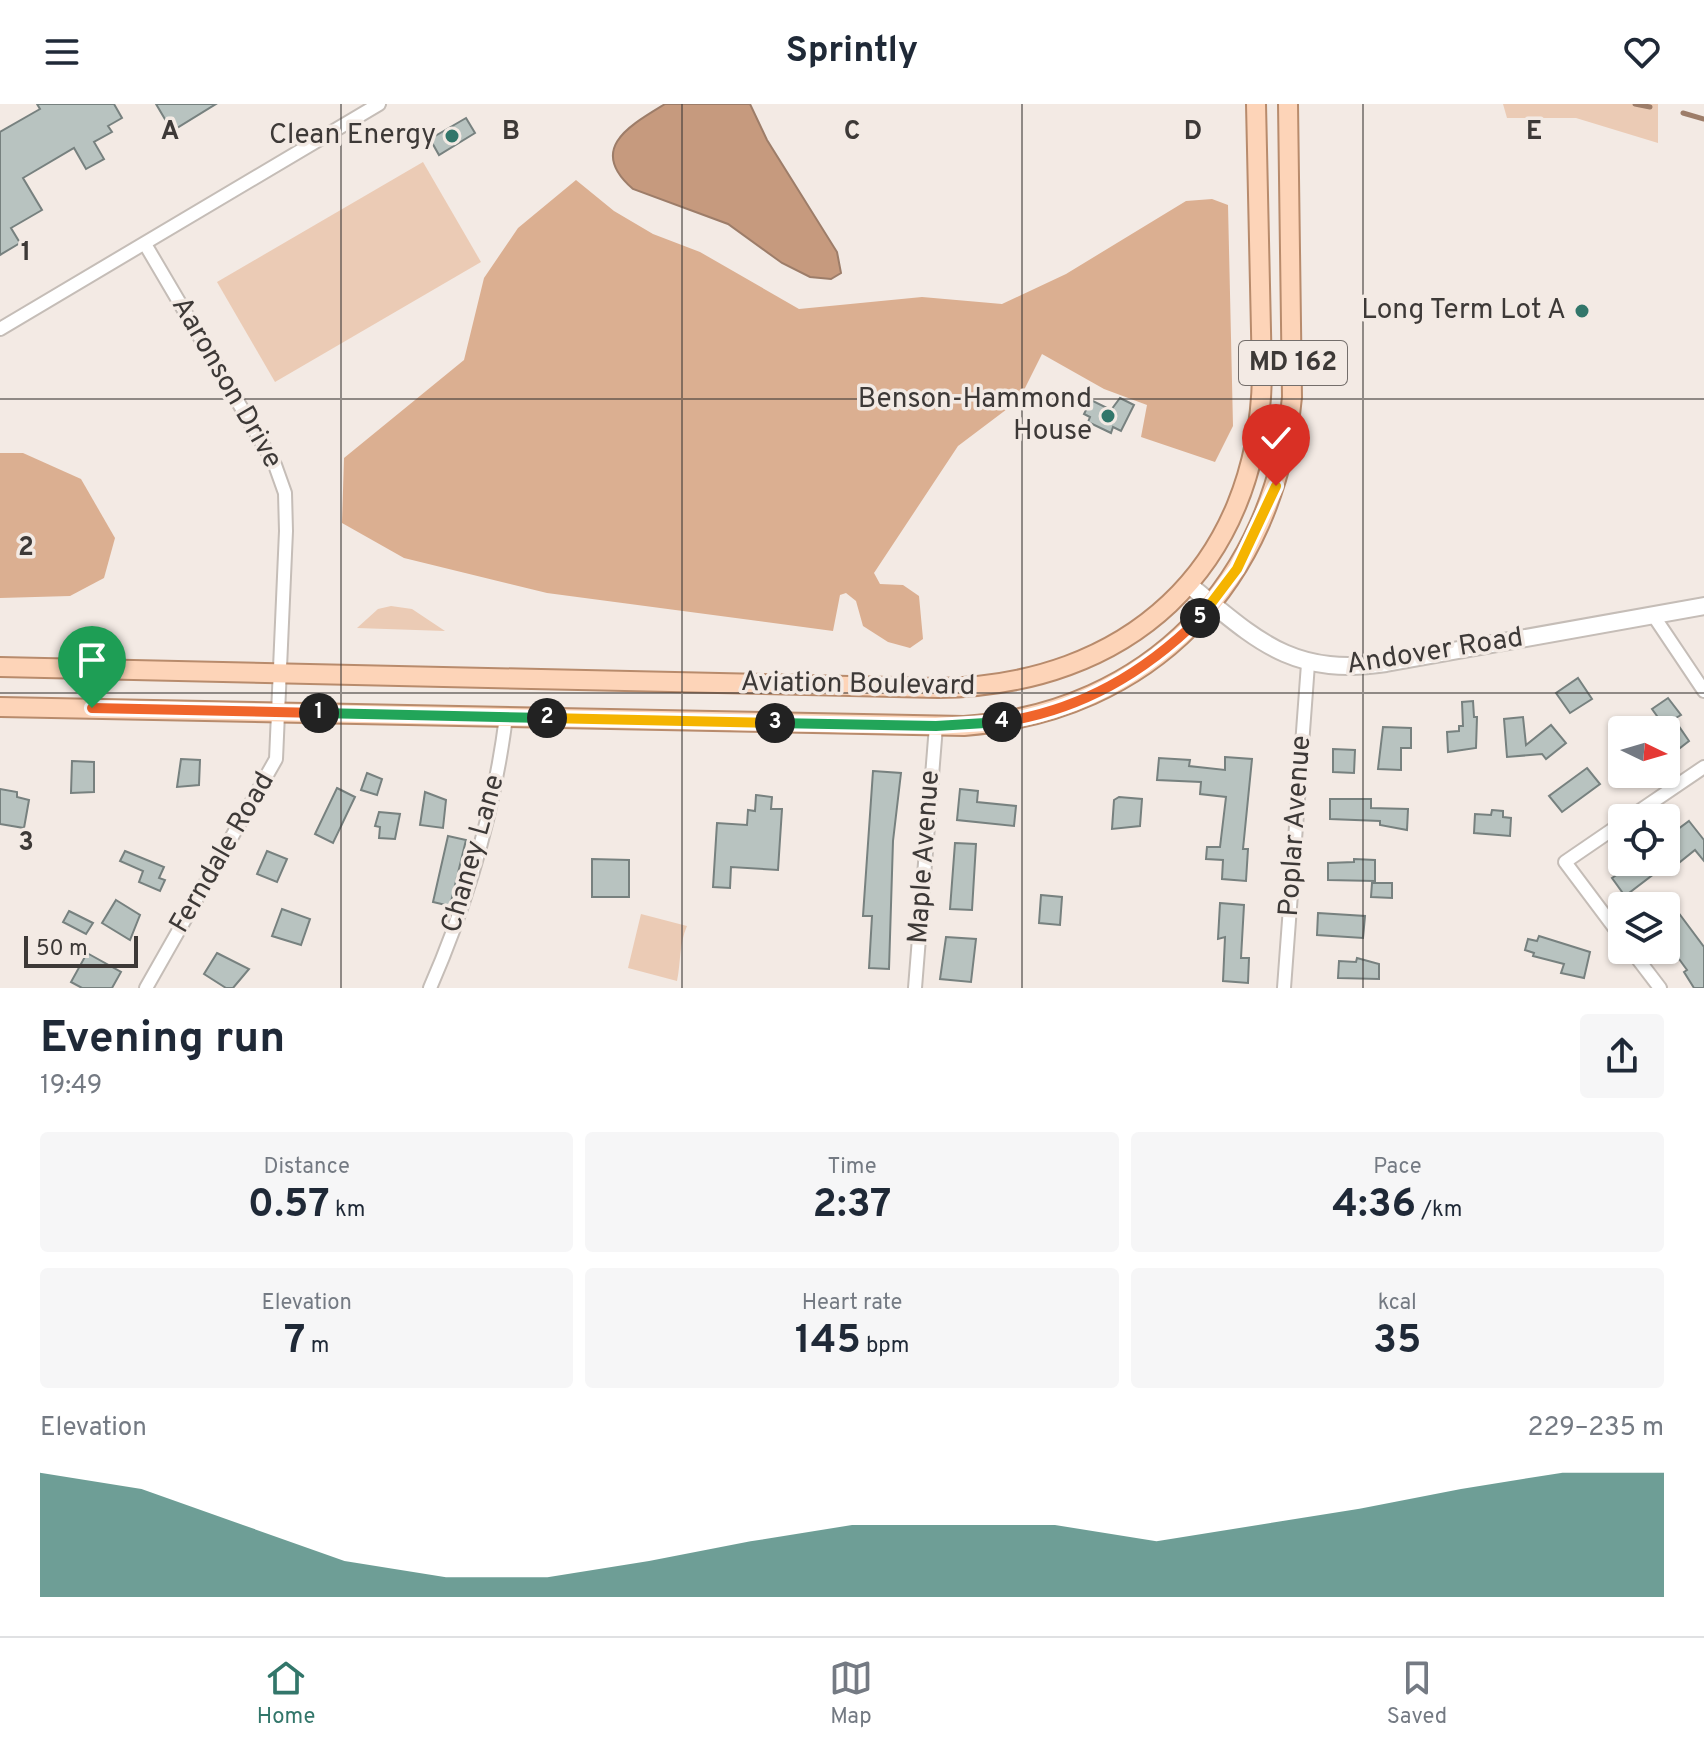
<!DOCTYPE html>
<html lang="en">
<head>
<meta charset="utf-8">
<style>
	:root { --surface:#fff; --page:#f6f6f7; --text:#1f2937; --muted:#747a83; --line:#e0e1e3; --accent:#32766a }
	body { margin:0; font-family:Overpass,sans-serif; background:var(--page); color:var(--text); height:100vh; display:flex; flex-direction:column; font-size:30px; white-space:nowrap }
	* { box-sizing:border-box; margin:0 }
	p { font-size:26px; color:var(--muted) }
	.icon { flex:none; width:44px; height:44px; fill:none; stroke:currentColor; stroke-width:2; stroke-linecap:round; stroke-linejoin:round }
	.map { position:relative; height:884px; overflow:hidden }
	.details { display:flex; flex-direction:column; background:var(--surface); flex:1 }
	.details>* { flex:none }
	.needle { width:52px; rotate:95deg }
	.fabs { position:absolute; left:1608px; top:612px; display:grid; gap:16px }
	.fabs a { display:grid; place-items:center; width:72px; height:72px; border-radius:8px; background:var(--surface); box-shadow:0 2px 6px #0004; font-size:40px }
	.scale { position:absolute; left:24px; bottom:20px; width:114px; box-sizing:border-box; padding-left:8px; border:4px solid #3d3937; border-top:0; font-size:22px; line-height:28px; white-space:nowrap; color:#3d3937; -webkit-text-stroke:6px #f3eae4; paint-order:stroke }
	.pin { position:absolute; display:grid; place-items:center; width:68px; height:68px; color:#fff; margin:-82px -34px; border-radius:50% 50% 50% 0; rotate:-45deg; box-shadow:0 0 8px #0007 }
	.pin .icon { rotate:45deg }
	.km { position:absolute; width:40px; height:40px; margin:-20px; border-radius:50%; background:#222; color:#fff; font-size:22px; line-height:40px; text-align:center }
	.round { display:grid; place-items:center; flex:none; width:84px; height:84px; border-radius:8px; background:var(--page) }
	.head { display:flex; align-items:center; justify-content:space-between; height:136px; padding:0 40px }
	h1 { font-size:44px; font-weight:700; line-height:60px }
	.figures { display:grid; grid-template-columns:repeat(3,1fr); gap:12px; height:136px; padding:8px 40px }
	.figures div { display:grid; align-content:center; border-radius:8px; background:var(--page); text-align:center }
	.figures b { font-size:40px; font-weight:700 }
	.figures small { font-size:22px; font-weight:400 }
	.figures p { font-size:22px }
	.chart { height:224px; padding:16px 40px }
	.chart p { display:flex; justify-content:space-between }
	.chart svg { width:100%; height:144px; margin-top:8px; fill:var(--accent); opacity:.7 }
	header { display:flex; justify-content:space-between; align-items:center; height:104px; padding:0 40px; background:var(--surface); font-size:36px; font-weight:700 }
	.tab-bar { display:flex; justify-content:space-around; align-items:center; height:112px; border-top:2px solid var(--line); background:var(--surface); font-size:22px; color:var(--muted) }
	.tab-bar a { display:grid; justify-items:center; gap:4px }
	.tab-bar .current { color:var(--accent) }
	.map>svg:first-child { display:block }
	.green { fill:#ebcbb5 }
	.forest { fill:#dbaf91 }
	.water { fill:#c69a7e; stroke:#9d7d69; stroke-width:2 }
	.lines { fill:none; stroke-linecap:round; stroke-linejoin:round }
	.stream { stroke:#9d7d69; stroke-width:5 }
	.building { fill:#b8c3c0; stroke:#77817f; stroke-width:2 }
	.street-casing { stroke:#c5bdb7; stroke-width:16 }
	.secondary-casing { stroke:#c5bdb7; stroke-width:20 }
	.primary-casing { stroke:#b88b6c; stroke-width:22 }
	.street { stroke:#fff; stroke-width:12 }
	.secondary { stroke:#fff; stroke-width:16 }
	.primary { stroke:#fdd4b8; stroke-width:18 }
	.split-1-casing { stroke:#fff; stroke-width:16 }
	.split-2-casing { stroke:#fff; stroke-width:16 }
	.split-3-casing { stroke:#fff; stroke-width:16 }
	.split-4-casing { stroke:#fff; stroke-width:16 }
	.split-5-casing { stroke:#fff; stroke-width:16 }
	.split-6-casing { stroke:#fff; stroke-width:16 }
	.split-1 { stroke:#f0652b; stroke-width:10 }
	.split-2 { stroke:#22a559; stroke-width:10 }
	.split-3 { stroke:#f5b400; stroke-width:10 }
	.split-4 { stroke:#22a559; stroke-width:10 }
	.split-5 { stroke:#f0652b; stroke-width:10 }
	.split-6 { stroke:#f5b400; stroke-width:10 }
	.grid { fill:none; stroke:#3d3937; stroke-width:2; stroke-opacity:0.55 }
	.poi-dot { fill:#32766a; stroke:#f3eae4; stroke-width:3 }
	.labels { text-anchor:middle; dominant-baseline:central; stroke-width:7; stroke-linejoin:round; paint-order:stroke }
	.shield { fill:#f3eae4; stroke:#746e6b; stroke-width:2 }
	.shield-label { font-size:26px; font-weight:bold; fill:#3d3937 }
	.poi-label { font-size:28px; fill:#3d3937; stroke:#f3eae4; text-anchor:end }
	.street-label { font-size:28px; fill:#3d3937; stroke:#f3eae4 }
	.grid-label { font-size:26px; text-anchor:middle; font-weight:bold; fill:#3d3937; stroke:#f3eae4; stroke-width:7; stroke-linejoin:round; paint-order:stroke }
</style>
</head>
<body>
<header><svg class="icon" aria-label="menu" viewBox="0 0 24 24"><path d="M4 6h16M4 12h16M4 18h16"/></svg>Sprintly<svg class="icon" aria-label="heart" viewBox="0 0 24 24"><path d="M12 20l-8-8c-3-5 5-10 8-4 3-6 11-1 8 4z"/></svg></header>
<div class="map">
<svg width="1704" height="884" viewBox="0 0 1704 884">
	<rect width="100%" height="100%" fill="#f3eae4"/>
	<g class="green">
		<polygon points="1503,0 1658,0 1658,39 1576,14 1507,14"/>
		<polygon points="423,58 481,158 275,278 217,178"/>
		<polygon points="391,502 412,505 445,527 357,524 378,505"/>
		<path d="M641,810L687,822C679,840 681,857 677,877L628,864Z"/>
	</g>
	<g class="forest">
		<polygon points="576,76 614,107 653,130 700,148 799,205 922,193 1002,200 1066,170 1186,97 1212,95 1228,101 1233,322 1215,358 1141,333 1147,301 1104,285 1042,250 1019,296 958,342 874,469 880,480 903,481 919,492 923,535 910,544 888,538 863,522 856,497 846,489 840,491 833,527 547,489 404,454 342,419 344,354 464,256 484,174 518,124"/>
		<polygon points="0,349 23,349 81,375 115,434 104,474 70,492 0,494"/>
	</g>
	<path class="water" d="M665,0H750L767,36L837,148L841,169L831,175L810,173L782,159L728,120L633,85C587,45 629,22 665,0Z"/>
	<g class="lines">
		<g class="stream">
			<polyline points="1635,0 1650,3"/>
			<polyline points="1683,9 1704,15"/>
		</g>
	</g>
	<g class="building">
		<polygon points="37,0 114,0 122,14 108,22 112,28 94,38 104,55 86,65 74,44 23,74 42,106 11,124 20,139 0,151 0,28 40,5"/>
		<polygon points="156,0 216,0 172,27"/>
		<polygon points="466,14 475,29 439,51 430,35"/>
		<polygon points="1120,294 1134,301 1121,327 1113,323 1111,329 1088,318 1090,313 1084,310 1091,296 1111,306"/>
		<polygon points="1578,574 1592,595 1570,609 1556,589"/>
		<polygon points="1668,594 1681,611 1674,615 1689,637 1680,644 1652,605"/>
		<polygon points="1473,597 1474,613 1477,613 1476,644 1448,648 1447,628 1459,627 1459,622 1463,622 1462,598"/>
		<polygon points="1523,613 1526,641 1551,621 1566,639 1546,655 1542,650 1507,653 1504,615"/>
		<polygon points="1383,623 1411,624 1411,644 1401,644 1401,666 1378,665"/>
		<polygon points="1333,645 1355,646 1354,669 1333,668"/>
		<polygon points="1225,653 1252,655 1243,745 1248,745 1246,777 1222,775 1223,756 1206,755 1207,743 1220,743 1226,693 1200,690 1201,678 1157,676 1159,654 1190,656 1189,662 1225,666"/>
		<polygon points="181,655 200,656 199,681 177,683"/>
		<polygon points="72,657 94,658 94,688 71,689"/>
		<polygon points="1587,664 1600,680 1562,708 1549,692"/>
		<polygon points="873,667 901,669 893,737 889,865 869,864 872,812 863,812"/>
		<polygon points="367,669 382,675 377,691 361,686"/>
		<polygon points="337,684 355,693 333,739 315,730"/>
		<polygon points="0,685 17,688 17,693 29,696 24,724 0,720"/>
		<polygon points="960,685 978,687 977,698 1016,702 1014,722 957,716"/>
		<polygon points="425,688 446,696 443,724 420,721"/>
		<polygon points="756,691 772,693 771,705 782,705 778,766 731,763 730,784 713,783 717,719 747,721 748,706 755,707"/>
		<polygon points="1119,693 1142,695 1140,722 1112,725 1114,696"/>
		<polygon points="1330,695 1371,695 1371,704 1408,705 1407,726 1380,721 1380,717 1330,715"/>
		<polygon points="1492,706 1503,707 1503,713 1511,714 1510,732 1474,729 1475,710 1491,711"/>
		<polygon points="379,708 400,710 395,735 379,734 380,723 375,722"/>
		<polygon points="1689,717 1704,736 1704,757 1695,746 1675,762 1671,757 1625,792 1612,774 1636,758 1666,758 1666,734"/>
		<polygon points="448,732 466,736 450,802 433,798"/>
		<polygon points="955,739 976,740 972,806 950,805"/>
		<polygon points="125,747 164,763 159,774 165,776 160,787 139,778 143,767 120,757"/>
		<polygon points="267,747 287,755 277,778 257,770"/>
		<polygon points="592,755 629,756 629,793 592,793"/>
		<polygon points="1354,755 1375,756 1375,777 1328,776 1328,759 1354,758"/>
		<polygon points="1372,779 1392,779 1392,794 1371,793"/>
		<polygon points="1041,791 1062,793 1060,821 1039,819"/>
		<polygon points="116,796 140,811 130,836 102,819"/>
		<polygon points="1220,799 1244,801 1241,854 1249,854 1248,879 1223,877 1225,833 1218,835"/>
		<polygon points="1675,804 1704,843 1704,884 1694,884 1684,868 1687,866 1666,837 1666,811"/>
		<polygon points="282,805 310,815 301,841 272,832"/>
		<polygon points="69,807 93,819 86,830 63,818"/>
		<polygon points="1318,809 1365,812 1363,834 1317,831"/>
		<polygon points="1539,832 1590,848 1584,874 1561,869 1564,860 1533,852 1534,849 1525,846 1528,835 1537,837"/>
		<polygon points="946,833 976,835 971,878 940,875"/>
		<polygon points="87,849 121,868 112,884 82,884 71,878"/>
		<polygon points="217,849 249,865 233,884 226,884 204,870"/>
		<polygon points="1357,854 1379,860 1379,875 1338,874 1339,857 1356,858"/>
	</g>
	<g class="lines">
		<defs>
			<g id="street">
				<polyline points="145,140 275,361 285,389 286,427 276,655 146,884"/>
				<polyline points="0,225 379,0"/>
				<polyline points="1653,511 1704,587"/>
				<polyline points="1629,714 1704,663"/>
				<polyline points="1622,719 1565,758 1622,834"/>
				<polyline points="1631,846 1660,884"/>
				<path d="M430,884C468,797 494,707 506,613"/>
				<polyline points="915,884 936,622"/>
				<polyline points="1284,884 1308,560"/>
			</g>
			<path id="secondary" d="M1188,480C1257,536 1291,573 1386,559L1704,502"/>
			<g id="primary">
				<path d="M0,563L938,584C1127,582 1258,465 1262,272L1256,0"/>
				<path d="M0,603L964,622C1151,608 1274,478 1292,293L1288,0"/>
			</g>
		</defs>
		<use href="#street" class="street-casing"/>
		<use href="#secondary" class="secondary-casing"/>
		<use href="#primary" class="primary-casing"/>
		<use href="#street" class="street"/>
		<use href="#secondary" class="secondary"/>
		<use href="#primary" class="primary"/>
	</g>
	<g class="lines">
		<defs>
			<polyline id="split-1" points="92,604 319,609"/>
			<polyline id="split-2" points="319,609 547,614"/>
			<polyline id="split-3" points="547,614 775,619"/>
			<polyline id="split-4" points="775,619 936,622 1002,618"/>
			<path id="split-5" d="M1002,618C1081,606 1144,569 1200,514"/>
			<polyline id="split-6" points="1200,514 1237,465 1276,382"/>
		</defs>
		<use href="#split-1" class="split-1-casing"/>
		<use href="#split-2" class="split-2-casing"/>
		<use href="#split-3" class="split-3-casing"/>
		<use href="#split-4" class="split-4-casing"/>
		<use href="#split-5" class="split-5-casing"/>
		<use href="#split-6" class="split-6-casing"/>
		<use href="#split-1" class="split-1"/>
		<use href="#split-2" class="split-2"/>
		<use href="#split-3" class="split-3"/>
		<use href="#split-4" class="split-4"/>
		<use href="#split-5" class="split-5"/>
		<use href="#split-6" class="split-6"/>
	</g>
	<path class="grid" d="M341,0V884M682,0V884M1022,0V884M1363,0V884M0,295H1704M0,589H1704"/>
	<g class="poi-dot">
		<circle cx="452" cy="32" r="8"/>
		<circle cx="1582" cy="207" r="8"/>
		<circle cx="1108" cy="312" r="8"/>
	</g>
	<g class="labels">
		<rect class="shield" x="1239" y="237" width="108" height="44" rx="6"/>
		<g class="shield-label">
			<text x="1293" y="259">MD 162</text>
		</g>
		<g class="poi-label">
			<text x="436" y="32">Clean Energy</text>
			<text x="1566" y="207">Long Term Lot A</text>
			<text x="1092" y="296">Benson-Hammond<tspan x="1092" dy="32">House</tspan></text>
		</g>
		<g class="street-label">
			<text transform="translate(226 279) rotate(60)">Aaronson Drive</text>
			<text transform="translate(1435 548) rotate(-9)">Andover Road</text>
			<text transform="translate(858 581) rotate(1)">Aviation Boulevard</text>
			<text transform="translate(1296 722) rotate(-86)">Poplar Avenue</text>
			<text transform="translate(223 749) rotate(-60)">Ferndale Road</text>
			<text transform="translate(474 750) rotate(-74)">Chaney Lane</text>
			<text transform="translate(925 753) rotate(-86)">Maple Avenue</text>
		</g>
	</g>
	<g class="grid-label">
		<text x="170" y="35">A</text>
		<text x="511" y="35">B</text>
		<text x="852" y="35">C</text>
		<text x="1193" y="35">D</text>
		<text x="1534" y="35">E</text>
		<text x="26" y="156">1</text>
		<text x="26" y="451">2</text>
		<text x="26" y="746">3</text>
	</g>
</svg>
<div class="fabs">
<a><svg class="needle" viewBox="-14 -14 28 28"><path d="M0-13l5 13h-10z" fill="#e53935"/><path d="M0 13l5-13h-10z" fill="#747a83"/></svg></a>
<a><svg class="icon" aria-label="locate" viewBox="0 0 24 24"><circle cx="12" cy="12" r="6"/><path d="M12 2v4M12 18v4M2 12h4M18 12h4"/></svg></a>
<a><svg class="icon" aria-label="layers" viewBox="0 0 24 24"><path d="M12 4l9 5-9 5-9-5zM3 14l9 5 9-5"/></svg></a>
</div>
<div class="scale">50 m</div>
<div class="pin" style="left:92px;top:604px;background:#1e9e55"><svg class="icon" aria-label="arrive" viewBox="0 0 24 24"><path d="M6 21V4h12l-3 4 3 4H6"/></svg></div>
<div class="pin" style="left:1276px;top:382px;background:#d93025"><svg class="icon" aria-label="check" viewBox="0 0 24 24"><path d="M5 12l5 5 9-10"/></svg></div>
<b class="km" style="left:319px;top:609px">1</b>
<b class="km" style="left:547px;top:614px">2</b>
<b class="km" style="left:775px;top:619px">3</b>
<b class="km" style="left:1002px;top:618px">4</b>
<b class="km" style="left:1200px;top:514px">5</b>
</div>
<section class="details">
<div class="head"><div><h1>Evening run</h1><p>19:49</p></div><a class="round"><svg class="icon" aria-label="share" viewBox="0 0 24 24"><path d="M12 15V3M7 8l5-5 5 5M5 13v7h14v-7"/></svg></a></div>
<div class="figures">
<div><p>Distance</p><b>0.57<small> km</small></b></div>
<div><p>Time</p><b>2:37</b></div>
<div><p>Pace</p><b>4:36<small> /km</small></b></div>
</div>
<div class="figures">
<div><p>Elevation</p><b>7<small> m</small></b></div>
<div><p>Heart rate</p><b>145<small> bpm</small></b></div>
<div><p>kcal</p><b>35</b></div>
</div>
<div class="chart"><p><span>Elevation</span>229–235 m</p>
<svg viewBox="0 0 160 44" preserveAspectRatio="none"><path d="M0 44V6L10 11L20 22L30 33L40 38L50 38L60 33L70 27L80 22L90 22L100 22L110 27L120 22L130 17L140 11L150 6L160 6V44z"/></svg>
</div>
</section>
<nav class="tab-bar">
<a class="current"><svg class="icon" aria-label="home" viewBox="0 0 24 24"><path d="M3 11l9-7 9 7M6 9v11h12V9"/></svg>Home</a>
<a><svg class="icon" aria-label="map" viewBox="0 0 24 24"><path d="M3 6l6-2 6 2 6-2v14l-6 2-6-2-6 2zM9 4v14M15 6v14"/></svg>Map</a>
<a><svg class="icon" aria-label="saved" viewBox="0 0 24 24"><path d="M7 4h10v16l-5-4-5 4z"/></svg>Saved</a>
</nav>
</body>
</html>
